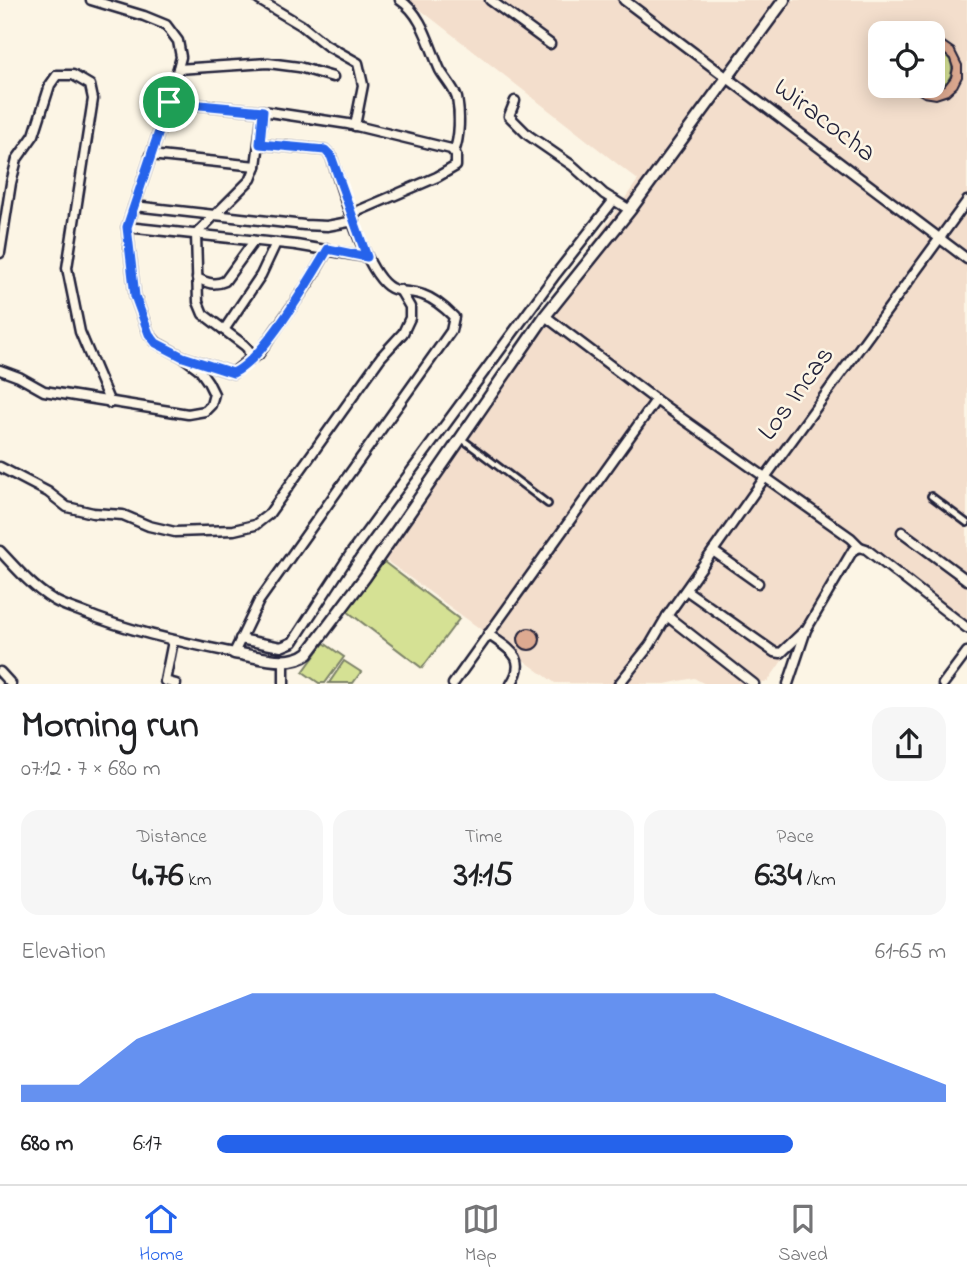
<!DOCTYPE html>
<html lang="en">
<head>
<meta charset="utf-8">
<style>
	:root { --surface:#fff; --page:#f6f6f6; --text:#202124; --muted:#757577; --line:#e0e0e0; --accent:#2563eb }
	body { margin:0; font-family:"Indie Flower",sans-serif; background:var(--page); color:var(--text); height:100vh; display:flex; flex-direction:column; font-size:26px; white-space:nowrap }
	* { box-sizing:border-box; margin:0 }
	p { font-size:23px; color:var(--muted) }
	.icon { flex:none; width:38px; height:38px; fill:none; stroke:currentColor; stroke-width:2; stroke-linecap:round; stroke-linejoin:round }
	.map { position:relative; height:684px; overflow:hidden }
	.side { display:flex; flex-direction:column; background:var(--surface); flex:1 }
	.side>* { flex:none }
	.buttons { position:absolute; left:868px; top:21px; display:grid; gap:14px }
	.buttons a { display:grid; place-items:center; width:77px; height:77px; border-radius:14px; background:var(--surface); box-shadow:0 4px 18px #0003; font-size:35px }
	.pin { position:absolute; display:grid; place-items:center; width:60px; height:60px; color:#fff; margin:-30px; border:4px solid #fff; border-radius:50%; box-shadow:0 2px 7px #0007 }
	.round { display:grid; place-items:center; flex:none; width:74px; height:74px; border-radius:21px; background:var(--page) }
	.summary { display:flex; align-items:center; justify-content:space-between; height:119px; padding:0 21px }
	h1 { font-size:38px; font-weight:800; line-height:52px }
	.metrics { display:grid; grid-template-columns:repeat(3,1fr); gap:10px; height:119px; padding:7px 21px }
	.metrics div { display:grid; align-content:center; border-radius:18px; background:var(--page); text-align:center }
	.metrics b { font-size:35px; font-weight:800 }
	.metrics small { font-size:19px; font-weight:400 }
	.metrics p { font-size:19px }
	.chart { height:196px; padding:14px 21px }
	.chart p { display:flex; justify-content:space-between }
	.chart svg { width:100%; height:126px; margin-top:7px; fill:var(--accent); opacity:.7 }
	ul { padding:0 21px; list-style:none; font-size:23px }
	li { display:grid; grid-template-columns:112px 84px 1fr; align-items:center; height:52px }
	li i { height:18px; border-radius:9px; background:var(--accent) }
	.dock { display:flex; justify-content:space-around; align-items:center; height:98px; border-top:2px solid var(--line); background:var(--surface); font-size:19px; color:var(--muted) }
	.dock a { display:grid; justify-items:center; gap:4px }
	.dock .current { color:var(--accent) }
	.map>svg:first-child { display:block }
	.built { fill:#f3decc; fill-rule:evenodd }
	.green { fill:#d5e194; stroke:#7c8268; stroke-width:2 }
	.building { fill:#deaa91; stroke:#22223b; stroke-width:2 }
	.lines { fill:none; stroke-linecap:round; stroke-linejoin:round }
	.service-casing { stroke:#22223b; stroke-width:10 }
	.minor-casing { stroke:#22223b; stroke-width:13 }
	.tertiary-casing { stroke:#22223b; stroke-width:15 }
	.service { stroke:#fcf5e5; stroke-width:4.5 }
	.minor { stroke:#fcf5e5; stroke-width:8 }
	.tertiary { stroke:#fcf5e5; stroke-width:10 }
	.route-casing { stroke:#fff; stroke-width:14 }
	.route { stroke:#2563eb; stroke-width:9 }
	.labels { text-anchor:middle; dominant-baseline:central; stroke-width:5; stroke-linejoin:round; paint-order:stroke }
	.street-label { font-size:28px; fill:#22223b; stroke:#fcf5e5 }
</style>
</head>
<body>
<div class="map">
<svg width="967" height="684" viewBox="0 0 967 684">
	<rect width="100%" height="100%" fill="#fcf5e5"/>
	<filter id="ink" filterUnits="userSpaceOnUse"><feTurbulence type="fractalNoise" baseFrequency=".0143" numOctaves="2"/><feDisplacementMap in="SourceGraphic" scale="14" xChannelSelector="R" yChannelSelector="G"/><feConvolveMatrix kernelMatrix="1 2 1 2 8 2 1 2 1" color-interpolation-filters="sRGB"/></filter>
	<g filter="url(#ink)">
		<path class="built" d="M408,0H967V624L862,545L768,681L753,684H705L694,678L665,684L555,683L373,551L638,180ZM880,33H933V86H880Z"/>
		<g class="green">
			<path d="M933,50C950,52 957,66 948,81L936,88L924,86H933Z"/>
			<polygon points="384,562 459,619 422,668 347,611"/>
			<polygon points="324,643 344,657 325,683 319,683 303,672"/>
			<polygon points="344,661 361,672 353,683 329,683"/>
		</g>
		<g class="building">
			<polygon points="933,40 944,42 954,49 962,65 962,77 957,87 948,95 936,99 924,97 906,86 936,88 945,85 951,77 953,68 950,59 942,52 933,50"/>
			<circle cx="529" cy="639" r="11"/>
		</g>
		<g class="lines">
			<defs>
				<g id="service">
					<polyline points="462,439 548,504"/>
					<polyline points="931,496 967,523"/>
				</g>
				<g id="minor">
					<polyline points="259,0 301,25 326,45 358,63 363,85 355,126"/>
					<path d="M400,0C423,15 429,46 440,70C445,79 454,88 457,98C460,114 460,137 454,152"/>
					<polyline points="490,0 550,44"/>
					<polyline points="624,0 967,259"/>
					<polyline points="178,69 268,63 299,67 333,77"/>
					<polyline points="515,101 509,116 528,135 573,166 604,194 630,210"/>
					<polyline points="169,102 263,111 348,124 451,149 456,155 456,166 437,177 351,214"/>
					<polyline points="150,155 256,166"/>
					<polyline points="134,206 304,225 327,226 354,221"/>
					<polyline points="127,227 296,245 367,257"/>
					<polyline points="0,253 11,183 17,159 34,135 50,85 57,75 73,75 90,85 93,99 67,268 80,332 110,403"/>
					<path d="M197,278C207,283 214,286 225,281L254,241"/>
					<polyline points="545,316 656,400 851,538 860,547"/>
					<polyline points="224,330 261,275 276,243"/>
					<polyline points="186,358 233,373 250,359 248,349 244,345 203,314 198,302 196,234 251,179 256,166 263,111"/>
					<polyline points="250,359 258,355 309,282 328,249"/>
					<polyline points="0,370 19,377 44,391 188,414 205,411 211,405 214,394 208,382 199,369 183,357 157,343 149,334 135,296 127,227 169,102 181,57 178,41 166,25 144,16 91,0"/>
					<polyline points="0,467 48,492 67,507 93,513 123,515 149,526 175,532 234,530 255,525 269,514 381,357 403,333 410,318 410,307 400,290"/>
					<polyline points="902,532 967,580"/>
					<path d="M0,551C16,568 32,587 52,599C61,605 72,608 82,612C131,632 182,642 234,653L259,601L451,331L454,317C445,308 435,299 423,295C413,291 401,293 391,288C365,275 341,185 331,156L325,150L260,144"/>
					<polyline points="713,551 758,583"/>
					<polyline points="686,590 774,652 781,653 804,631"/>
					<polyline points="667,616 754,684"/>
					<path d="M488,634C508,649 529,657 511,684"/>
					<polyline points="240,639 281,647 293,642 351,553 556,274 614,200"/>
					<polyline points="173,641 165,681 176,684"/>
					<polyline points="0,672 11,684"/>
					<polyline points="284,684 284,660"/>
					<polyline points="453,684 656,400"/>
					<polyline points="619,684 650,645 667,616 766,476 967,201"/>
					<polyline points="788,684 806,630 853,550 860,547 866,549 967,628"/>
					<polyline points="943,684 967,652"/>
				</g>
				<path id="tertiary" d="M234,653C257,656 289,668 308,653L365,577L545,316L630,210L784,0"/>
			</defs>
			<use href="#service" class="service-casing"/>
			<use href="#minor" class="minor-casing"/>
			<use href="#tertiary" class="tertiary-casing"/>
			<use href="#service" class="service"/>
			<use href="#minor" class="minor"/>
			<use href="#tertiary" class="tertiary"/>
		</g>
	</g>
	<g class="lines" filter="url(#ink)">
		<defs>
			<path id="route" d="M169,102L263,111L260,144L325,150L331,156L367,257L328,249C310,279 263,360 233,373L183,357L156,343L149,334L135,296L127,227Z"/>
		</defs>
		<use href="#route" class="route-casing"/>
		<use href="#route" class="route"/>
	</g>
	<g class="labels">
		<g class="street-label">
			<text transform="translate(824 121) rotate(37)">Wiracocha</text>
			<text transform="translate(797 394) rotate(-54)">Los Incas</text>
		</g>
	</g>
</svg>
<div class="buttons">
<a><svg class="icon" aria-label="locate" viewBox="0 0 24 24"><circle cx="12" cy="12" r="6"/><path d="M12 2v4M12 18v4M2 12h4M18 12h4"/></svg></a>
</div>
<div class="pin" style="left:169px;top:102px;background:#1e9e55"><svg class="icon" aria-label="arrive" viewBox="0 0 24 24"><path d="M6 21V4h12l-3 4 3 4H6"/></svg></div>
</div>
<section class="side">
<div class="summary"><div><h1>Morning run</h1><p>07:12 · 7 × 680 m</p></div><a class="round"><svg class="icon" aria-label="share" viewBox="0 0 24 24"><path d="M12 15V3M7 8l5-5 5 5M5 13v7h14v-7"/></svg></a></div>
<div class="metrics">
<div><p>Distance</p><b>4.76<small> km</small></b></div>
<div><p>Time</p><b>31:15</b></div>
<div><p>Pace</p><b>6:34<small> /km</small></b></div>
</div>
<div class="chart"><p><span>Elevation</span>61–65 m</p>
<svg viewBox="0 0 160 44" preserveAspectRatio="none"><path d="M0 44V38L10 38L20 22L30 14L40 6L50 6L60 6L70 6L80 6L90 6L100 6L110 6L120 6L130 14L140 22L150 30L160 38V44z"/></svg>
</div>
<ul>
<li><b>680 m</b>6:17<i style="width:79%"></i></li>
</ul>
</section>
<nav class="dock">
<a class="current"><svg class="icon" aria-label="home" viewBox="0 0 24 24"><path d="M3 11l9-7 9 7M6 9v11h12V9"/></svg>Home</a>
<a><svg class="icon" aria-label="map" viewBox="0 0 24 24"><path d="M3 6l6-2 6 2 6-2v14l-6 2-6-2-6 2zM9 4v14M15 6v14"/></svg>Map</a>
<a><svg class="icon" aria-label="saved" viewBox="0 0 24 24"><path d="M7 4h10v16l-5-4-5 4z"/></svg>Saved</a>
</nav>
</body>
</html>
